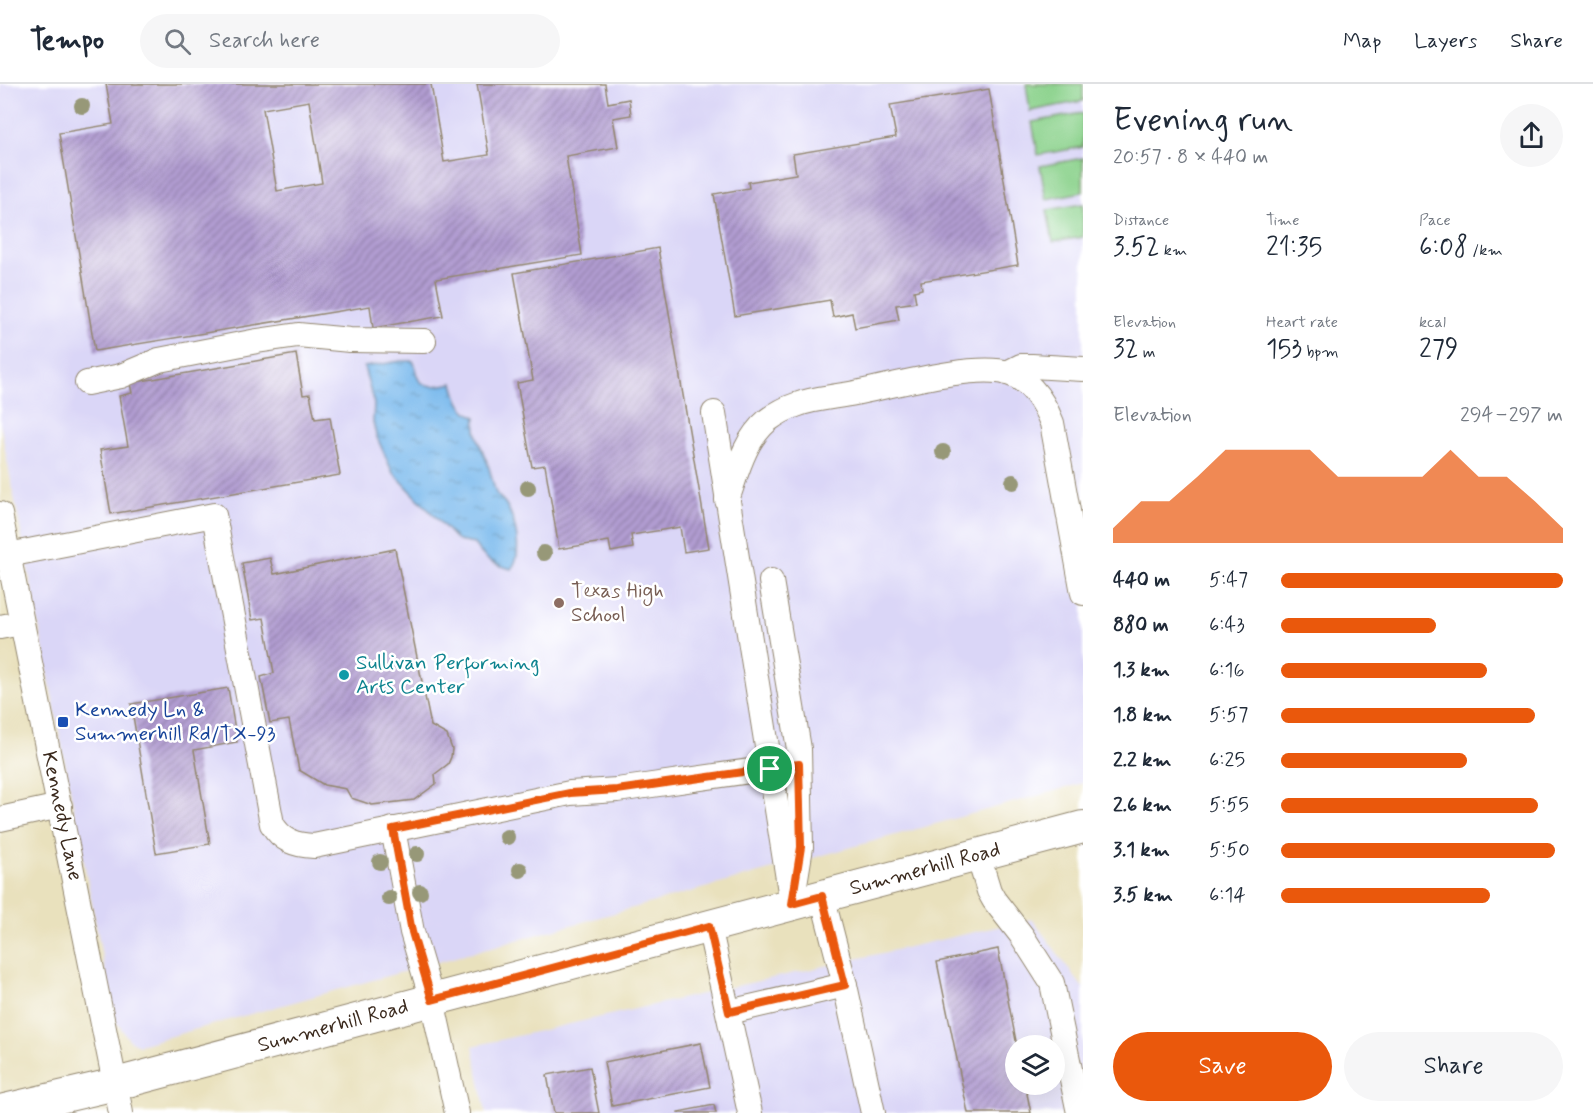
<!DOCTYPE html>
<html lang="en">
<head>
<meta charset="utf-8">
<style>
	:root { --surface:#fff; --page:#f6f6f7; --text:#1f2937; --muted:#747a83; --line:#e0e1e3; --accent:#ea580c }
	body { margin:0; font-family:Mynerve,sans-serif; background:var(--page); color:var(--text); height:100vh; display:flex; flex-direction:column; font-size:22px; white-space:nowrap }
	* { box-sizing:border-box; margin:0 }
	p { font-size:20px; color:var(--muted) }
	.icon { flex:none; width:33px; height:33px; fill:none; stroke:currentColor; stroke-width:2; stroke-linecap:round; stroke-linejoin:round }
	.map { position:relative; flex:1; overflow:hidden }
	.side { display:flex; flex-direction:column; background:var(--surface); width:510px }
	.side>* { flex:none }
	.tools { position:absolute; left:1005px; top:951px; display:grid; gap:12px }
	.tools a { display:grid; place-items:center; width:60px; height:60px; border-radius:50%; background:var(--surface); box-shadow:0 6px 24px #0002; font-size:30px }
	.pin { position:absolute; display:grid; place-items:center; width:51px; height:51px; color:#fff; margin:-26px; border:3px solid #fff; border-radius:50%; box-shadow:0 2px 6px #0007 }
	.round { display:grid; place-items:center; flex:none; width:63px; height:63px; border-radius:32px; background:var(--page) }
	.head { display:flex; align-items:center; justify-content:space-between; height:102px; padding:0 30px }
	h1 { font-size:33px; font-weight:600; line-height:45px }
	.stats { display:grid; grid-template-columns:repeat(3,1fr); gap:9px; height:102px; padding:6px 30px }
	.stats div { display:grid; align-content:center }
	.stats b { font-size:26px; font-weight:600 }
	.stats small { font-size:16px; font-weight:400 }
	.stats p { font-size:16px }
	.chart { height:168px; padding:12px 30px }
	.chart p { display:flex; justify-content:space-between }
	.chart svg { width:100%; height:108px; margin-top:6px; fill:var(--accent); opacity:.7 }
	.primary-button { display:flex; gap:12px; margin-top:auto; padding:12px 30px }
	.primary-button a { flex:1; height:69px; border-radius:36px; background:var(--accent); color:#fff; font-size:24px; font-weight:600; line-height:69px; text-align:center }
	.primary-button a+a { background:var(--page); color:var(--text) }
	ul { padding:0 30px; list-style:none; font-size:20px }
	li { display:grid; grid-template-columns:96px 72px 1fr; align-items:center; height:45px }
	li i { height:15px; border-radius:8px; background:var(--accent) }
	header { display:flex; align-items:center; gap:36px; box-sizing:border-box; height:84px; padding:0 30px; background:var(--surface); border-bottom:2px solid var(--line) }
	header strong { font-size:28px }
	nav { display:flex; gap:33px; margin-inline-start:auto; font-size:21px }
	.search { width:420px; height:54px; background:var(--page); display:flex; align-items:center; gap:15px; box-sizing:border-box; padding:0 21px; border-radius:33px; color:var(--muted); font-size:22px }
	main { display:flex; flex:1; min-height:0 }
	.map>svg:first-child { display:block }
	.built { fill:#dad6f7; fill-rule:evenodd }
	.park { fill:#8dd38e; stroke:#647e56; stroke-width:1.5 }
	.water { fill:url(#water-ripples); stroke:#5a7286; stroke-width:1.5 }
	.building { fill:url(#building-hatch); fill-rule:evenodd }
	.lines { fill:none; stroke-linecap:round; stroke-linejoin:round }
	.minor-casing { stroke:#92866e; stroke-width:26 }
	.major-casing { stroke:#92866e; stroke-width:34 }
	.minor { stroke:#fff; stroke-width:24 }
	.major { stroke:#fff; stroke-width:32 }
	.tree { fill:#979878 }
	.route-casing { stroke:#fff; stroke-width:12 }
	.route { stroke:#ea580c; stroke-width:8 }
	.education-dot { fill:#8d6e63; stroke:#fff; stroke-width:2 }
	.culture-dot { fill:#0f9aa8; stroke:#fff; stroke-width:2 }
	.transit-dot { fill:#1a4fb4; stroke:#fff; stroke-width:2 }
	.labels { text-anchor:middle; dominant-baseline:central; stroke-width:5; stroke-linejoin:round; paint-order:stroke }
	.education-label { font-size:21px; fill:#785e54; stroke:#fff; text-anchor:start }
	.culture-label { font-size:21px; fill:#0d838f; stroke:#fff; text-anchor:start }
	.transit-label { font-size:21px; fill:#164399; stroke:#fff; text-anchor:start }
	.street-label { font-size:21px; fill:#3b2a1e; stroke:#fff }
</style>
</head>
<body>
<header>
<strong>Tempo</strong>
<div class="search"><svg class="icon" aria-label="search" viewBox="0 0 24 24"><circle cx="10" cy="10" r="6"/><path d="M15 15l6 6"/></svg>Search here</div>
<nav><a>Map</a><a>Layers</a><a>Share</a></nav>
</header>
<main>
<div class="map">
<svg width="1083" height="1029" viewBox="0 0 1083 1029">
	<defs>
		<pattern id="water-ripples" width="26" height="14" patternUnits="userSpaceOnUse" patternTransform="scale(1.5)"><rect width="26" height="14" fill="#79b9ed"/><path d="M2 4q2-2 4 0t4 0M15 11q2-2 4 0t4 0" fill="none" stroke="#6497bf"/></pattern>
		<pattern id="building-hatch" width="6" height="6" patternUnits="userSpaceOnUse" patternTransform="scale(1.5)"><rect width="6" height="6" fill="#b19cd1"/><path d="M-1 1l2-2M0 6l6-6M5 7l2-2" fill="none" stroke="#917fa9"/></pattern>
	</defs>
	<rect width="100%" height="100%" fill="#fff"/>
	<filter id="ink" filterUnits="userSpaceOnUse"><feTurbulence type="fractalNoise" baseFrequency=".0167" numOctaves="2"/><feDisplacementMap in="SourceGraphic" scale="12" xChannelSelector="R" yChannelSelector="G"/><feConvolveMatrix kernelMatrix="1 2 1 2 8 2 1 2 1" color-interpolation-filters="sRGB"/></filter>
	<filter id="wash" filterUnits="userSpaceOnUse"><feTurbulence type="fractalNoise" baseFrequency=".008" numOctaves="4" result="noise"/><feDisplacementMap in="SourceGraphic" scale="24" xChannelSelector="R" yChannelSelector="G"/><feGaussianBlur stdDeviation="1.35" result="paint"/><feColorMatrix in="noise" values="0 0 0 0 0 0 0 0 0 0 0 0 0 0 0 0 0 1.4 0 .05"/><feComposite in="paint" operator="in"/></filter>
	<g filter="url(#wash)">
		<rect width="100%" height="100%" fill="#e9e1bd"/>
		<g class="built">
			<polygon points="0,0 1083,0 1083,699 139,961 130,957 114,935 0,339"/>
			<path d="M1032,835L1083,904V1029H486L473,962ZM1016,962H1054V1000H1016Z"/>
		</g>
		<g class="park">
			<polygon points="1026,0 1083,0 1083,17 1030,27"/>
			<polygon points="1083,29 1083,63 1038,71 1032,38"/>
			<polygon points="1083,74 1083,108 1046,115 1040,82"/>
			<polygon points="1083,120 1083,153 1053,158 1047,126"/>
		</g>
		<path class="water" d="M401,277H413C416,282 415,286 417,292C422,307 442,301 453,299C457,315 460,326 476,333C474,349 479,358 485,373C490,384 492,397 496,409C498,413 502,415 505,419C515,434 524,471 511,485C491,479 486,477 474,460L458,457L392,387L376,351L373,338L374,320L364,283Z"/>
		<g id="blocks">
			<g class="building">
				<path d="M106,0H431L444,78L489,71L477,0H605L608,19L629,15L631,31L613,34L618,63L566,72L582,171L436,195L443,232L373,244L370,222L95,267L59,49L113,40ZM309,17L322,99L277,107L263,25Z"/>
				<polygon points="989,5 1018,181 921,197 922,205 914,207 916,218 896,221 899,236 855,244 852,229 833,233 830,216 735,232 714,110 749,104 748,98 796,90 793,70 896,53 890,21"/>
				<polygon points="658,164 709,464 684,468 680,443 631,451 633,464 611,468 609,457 559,465 545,381 532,383 517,299 533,296 514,189"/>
				<polygon points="296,270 303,311 310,310 315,335 330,333 340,391 111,430 100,366 128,362 119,312 132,309 130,299"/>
				<polygon points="395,465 431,642 447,651 452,665 451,673 448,680 435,690 436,700 414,716 372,721 351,714 346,705 324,701 299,686 289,636 270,639 261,593 274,589 264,534 252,536 242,479 270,474 274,490"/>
				<polygon points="228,604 237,658 194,666 210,760 156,769 131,620"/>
				<polygon points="998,865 1017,962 1016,962 1016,1000 1025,1000 1031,1029 968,1029 937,878"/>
				<polygon points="701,959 710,1003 612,1022 604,978"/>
				<polygon points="590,983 599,1029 554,1029 547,991"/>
				<polygon points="714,1021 716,1029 678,1029 678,1028"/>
			</g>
		</g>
	</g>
	<g filter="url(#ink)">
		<use href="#blocks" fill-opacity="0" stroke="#92866e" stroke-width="1.5"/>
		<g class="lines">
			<defs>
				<g id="minor">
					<polyline points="1007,289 1021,282 1032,282 1083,285"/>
					<polyline points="87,299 121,292 159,276 257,257 298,251 350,256 424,257"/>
					<polyline points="714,329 792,820"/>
					<path d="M727,416C737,388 744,356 768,336C776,330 787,324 796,321C814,314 836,313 855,309C891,302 975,279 1008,289C1030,296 1044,319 1052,339L1083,509"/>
					<polyline points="0,430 121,1029"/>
					<path d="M8,471L214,431L272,740C282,757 295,761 314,762L570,709L617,706L799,680"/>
					<polyline points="771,497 799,665 801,763 795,800"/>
					<polyline points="0,543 21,539"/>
					<polyline points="0,735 60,722"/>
					<polyline points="393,745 412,848 432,916 457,1029"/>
					<polyline points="978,771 989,807 994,816 1022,852 1052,899 1079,1029"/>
					<polyline points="822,812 845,901 873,1029"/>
					<polyline points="709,842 750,1029"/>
					<polyline points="729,928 845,901"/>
				</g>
				<polyline id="major" points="0,1027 116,1000 1083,743"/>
			</defs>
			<use href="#minor" class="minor-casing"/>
			<use href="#major" class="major-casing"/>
			<use href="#minor" class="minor"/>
			<use href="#major" class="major"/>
		</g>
		<g class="tree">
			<circle cx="82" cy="22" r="8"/>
			<circle cx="943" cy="368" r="8"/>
			<circle cx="1013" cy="398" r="8"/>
			<circle cx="528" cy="404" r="8"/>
			<circle cx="544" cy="469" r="8"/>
			<circle cx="507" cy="753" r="8"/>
			<circle cx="417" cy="770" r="8"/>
			<circle cx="380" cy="778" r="8"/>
			<circle cx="520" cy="786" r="8"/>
			<circle cx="420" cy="808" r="8"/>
			<circle cx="389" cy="814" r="8"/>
		</g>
	</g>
	<g class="lines" filter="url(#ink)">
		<defs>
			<polygon id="route" points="799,680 801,763 792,820 822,812 845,901 729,928 709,842 432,916 412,848 393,745 570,709 617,706"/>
		</defs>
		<use href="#route" class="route-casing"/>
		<use href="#route" class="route"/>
	</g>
	<circle class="education-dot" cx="559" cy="519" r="6"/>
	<circle class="culture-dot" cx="344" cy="591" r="6"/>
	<rect class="transit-dot" x="57" y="632" width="12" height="12" rx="3"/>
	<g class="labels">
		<g class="education-label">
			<text x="571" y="507">Texas High<tspan x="571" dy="24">School</tspan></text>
		</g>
		<g class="culture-label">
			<text x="356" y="579">Sullivan Performing<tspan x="356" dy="24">Arts Center</tspan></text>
		</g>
		<g class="transit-label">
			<text x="75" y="626">Kennedy Ln &amp;<tspan x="75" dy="24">Summerhill Rd/TX-93</tspan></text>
		</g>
		<g class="street-label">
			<text transform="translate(62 732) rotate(78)">Kennedy Lane</text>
			<text transform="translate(925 785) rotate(-15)">Summerhill Road</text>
			<text transform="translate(333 942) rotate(-15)">Summerhill Road</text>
		</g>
	</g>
</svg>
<div class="tools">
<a><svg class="icon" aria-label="layers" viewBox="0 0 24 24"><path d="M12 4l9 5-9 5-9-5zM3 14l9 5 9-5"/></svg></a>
</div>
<div class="pin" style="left:770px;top:685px;background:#1e9e55"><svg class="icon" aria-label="arrive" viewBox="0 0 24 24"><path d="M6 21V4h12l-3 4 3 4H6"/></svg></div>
</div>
<section class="side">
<div class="head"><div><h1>Evening run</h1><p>20:57 · 8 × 440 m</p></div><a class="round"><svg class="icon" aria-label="share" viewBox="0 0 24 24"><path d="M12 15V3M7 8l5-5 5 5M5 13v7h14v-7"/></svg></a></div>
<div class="stats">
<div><p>Distance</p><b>3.52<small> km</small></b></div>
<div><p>Time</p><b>21:35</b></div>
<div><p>Pace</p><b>6:08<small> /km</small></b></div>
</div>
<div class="stats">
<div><p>Elevation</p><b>32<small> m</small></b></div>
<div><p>Heart rate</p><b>153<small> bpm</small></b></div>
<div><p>kcal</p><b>279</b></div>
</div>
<div class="chart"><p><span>Elevation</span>294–297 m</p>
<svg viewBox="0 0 160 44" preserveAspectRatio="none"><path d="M0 44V38L10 27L20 27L30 17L40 6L50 6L60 6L70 6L80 17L90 17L100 17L110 17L120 6L130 17L140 17L150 27L160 38V44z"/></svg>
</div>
<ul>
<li><b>440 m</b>5:47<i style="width:100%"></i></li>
<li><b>880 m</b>6:43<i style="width:55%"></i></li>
<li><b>1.3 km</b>6:16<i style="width:73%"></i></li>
<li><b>1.8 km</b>5:57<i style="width:90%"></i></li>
<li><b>2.2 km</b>6:25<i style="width:66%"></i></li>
<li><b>2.6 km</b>5:55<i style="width:91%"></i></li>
<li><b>3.1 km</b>5:50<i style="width:97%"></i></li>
<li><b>3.5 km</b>6:14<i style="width:74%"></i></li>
</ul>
<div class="primary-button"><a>Save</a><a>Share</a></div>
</section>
</main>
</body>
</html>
